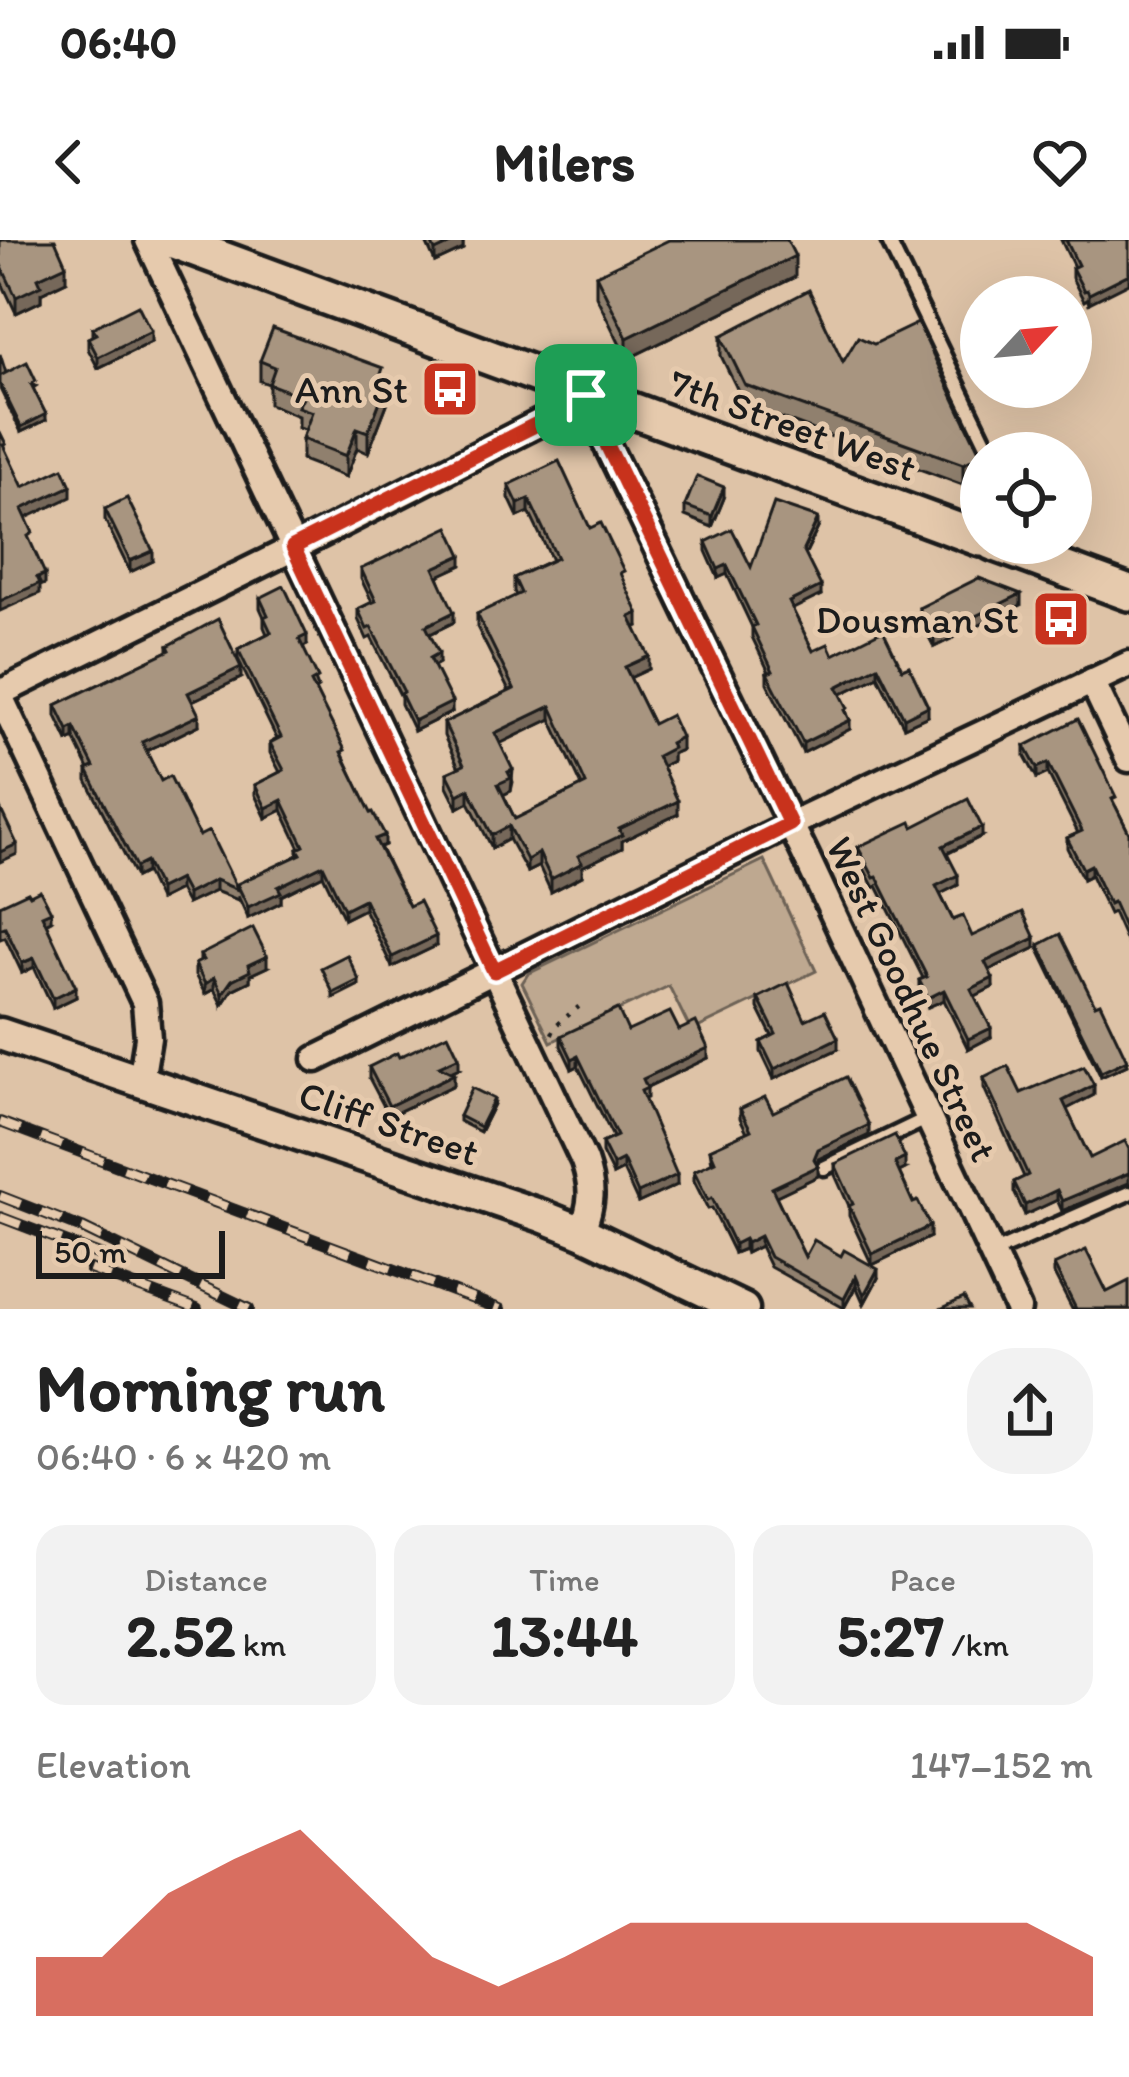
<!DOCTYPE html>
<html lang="en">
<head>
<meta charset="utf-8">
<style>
	:root { --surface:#fff; --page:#f2f2f2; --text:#222; --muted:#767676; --accent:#c8321e }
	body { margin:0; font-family:Itim,sans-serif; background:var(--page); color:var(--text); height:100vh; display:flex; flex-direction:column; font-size:45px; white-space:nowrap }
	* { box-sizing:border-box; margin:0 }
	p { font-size:39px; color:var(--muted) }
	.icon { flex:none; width:66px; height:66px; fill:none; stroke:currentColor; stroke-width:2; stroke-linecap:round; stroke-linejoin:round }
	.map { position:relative; height:1069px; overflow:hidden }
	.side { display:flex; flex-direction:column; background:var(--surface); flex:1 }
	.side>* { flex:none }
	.needle { width:78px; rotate:64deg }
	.tools { position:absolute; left:960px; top:36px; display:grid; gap:24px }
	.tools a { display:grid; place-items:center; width:132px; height:132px; border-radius:50%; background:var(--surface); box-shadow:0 12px 48px #0002; font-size:60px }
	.scale { position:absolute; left:36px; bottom:30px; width:189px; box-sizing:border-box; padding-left:12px; border:6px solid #1c1c1c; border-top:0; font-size:33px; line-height:42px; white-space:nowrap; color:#1c1c1c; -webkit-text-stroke:9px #e6caad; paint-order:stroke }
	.pin { position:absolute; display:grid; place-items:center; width:102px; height:102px; color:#fff; margin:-51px; border-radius:24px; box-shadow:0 6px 18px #0006 }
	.round { display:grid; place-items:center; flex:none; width:126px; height:126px; border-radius:48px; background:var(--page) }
	.summary { display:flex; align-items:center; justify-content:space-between; height:204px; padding:0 36px }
	h1 { font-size:66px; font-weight:700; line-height:90px }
	.figures { display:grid; grid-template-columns:repeat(3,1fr); gap:18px; height:204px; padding:12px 36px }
	.figures div { display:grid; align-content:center; border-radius:30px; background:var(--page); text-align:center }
	.figures b { font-size:60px; font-weight:700 }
	.figures small { font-size:33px; font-weight:400 }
	.figures p { font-size:33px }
	.chart { height:336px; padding:24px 36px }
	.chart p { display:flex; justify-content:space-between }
	.chart svg { width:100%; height:216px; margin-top:12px; fill:var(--accent); opacity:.7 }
	.status { display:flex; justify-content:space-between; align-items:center; height:84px; padding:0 60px; background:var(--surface); direction:ltr }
	.status svg { height:33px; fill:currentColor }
	header { display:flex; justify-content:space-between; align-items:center; height:156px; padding:0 36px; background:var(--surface); font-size:54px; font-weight:700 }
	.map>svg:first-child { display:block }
	.green { fill:#bea890; stroke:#6d6256; stroke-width:3 }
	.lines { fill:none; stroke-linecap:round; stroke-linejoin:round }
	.service-casing { stroke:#1c1c1c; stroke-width:21 }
	.minor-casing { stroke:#1c1c1c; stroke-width:33 }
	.tertiary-casing { stroke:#1c1c1c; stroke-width:39 }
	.secondary-casing { stroke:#1c1c1c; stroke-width:42 }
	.path { stroke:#1c1c1c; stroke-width:4.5; stroke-dasharray:3 9; stroke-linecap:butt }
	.service { stroke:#e6caad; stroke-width:12 }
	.minor { stroke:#e6caad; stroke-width:24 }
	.tertiary { stroke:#e6caad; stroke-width:30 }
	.secondary { stroke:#e6caad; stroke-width:33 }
	.rail-casing { stroke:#1c1c1c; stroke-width:12 }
	.rail { stroke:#e6caad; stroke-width:8; stroke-dasharray:22; stroke-linecap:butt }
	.wall { fill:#90806e; stroke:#1c1c1c; stroke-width:3; fill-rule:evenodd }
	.shaded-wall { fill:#76685a; stroke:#1c1c1c; stroke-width:3 }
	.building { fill:#a89580; stroke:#1c1c1c; stroke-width:3; fill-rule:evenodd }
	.route-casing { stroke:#fff; stroke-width:24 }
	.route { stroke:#c8321e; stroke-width:15 }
	.labels { text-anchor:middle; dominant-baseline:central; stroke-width:10; stroke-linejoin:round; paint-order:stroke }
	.poi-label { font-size:39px; fill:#1c1c1c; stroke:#e6caad; text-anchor:end }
	.street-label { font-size:39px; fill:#1c1c1c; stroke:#e6caad }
</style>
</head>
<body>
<div class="status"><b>06:40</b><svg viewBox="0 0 49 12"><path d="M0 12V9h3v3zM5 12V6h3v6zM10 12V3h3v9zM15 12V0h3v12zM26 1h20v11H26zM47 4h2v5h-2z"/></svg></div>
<header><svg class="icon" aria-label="back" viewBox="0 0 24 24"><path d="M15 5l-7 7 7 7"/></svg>Milers<svg class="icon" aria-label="heart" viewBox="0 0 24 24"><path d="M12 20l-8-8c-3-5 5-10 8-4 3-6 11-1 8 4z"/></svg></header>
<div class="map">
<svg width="1129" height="1069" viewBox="0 0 1129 1069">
	<rect width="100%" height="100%" fill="#dec3a7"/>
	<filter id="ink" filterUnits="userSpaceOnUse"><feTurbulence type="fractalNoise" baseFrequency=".00833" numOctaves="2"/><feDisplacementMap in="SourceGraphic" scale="24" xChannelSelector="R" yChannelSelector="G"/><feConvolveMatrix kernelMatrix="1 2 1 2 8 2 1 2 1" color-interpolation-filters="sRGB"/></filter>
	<g filter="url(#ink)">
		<polygon class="green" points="764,620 816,731 691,791 669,746 551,802 522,743 528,734"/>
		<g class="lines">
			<defs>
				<g id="service">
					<polyline points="888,0 991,213"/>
					<polyline points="824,928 928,878"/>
					<polyline points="992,1013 1129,953"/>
				</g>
				<g id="minor">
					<path d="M148,0L584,921C594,950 592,963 582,992"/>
					<polyline points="1092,441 1129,519"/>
					<polyline points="0,453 310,300 545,180 586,155 607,205 806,616 1018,1069"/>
					<polyline points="0,456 145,763 148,798 141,841"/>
					<polyline points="316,819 789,585 1129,424"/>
				</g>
				<polyline id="tertiary" points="0,794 542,976 582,992 743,1069"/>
				<g id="secondary">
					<polyline points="171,0 981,299"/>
					<polyline points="993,303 1129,353"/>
				</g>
			</defs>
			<use href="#service" class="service-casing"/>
			<use href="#minor" class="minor-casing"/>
			<use href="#tertiary" class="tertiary-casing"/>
			<use href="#secondary" class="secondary-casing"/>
			<polyline class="path" points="552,794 556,785 581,765"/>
			<use href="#service" class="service"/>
			<use href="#minor" class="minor"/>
			<use href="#tertiary" class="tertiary"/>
			<use href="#secondary" class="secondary"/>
			<defs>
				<g id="rail">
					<polyline points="0,882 500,1069"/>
					<polyline points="0,956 82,988 249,1069"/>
					<polyline points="0,977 118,1022"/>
					<polyline points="90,1029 197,1069"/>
				</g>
			</defs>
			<use href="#rail" class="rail-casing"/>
			<use href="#rail" class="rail"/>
		</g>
		<g class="wall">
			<polygon points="0,0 66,41 41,53 41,61 16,73 0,39"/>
			<polygon points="425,0 463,0 463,9 435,22"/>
			<polygon points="1061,0 1129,0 1089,63 1087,59 1084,61 1072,38 1072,28 1074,27"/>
			<polygon points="596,35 795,37 627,119 596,56"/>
			<polygon points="92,88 151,102 98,128 88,109 88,98 92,96"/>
			<polygon points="721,96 843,122 981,235 963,245 745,165 721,116"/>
			<polygon points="0,114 6,133 36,146 33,148 46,180 21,192 0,149"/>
			<polygon points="260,121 383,142 387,164 368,213 357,208 346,237 302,220 302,199 305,190 298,188 298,176 269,164 269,144 260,141"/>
			<path d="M509,245L590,288L624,343L638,386L635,387L649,429L630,438L653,484L681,510L672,514V521L662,526L678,574L622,601V608L582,627V636L551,652L539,626L527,632L509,599L492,608L469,562L458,568L447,546V533L459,528L444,496V483L509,451L477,387V374L516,356L514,351V338L552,320L529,272L518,277L509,258ZM551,479L582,546L515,579L503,555L511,551L513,542L500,503Z"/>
			<polygon points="724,258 712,287 685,276 685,266"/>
			<polygon points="105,269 153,321 130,332 105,280"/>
			<polygon points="818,288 805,314 821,355 792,369 813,411 902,429 928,476 904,487 878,436 841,454 848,476 850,489 803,513 767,443 767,433 769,432 752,397 752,387 727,334 718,338 706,311 706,302 751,327"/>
			<polygon points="462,325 438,336 454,382 430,394 439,423 434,426 452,472 414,491 401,464 401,457 371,397 367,399 358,379 358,369 372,362 361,339 361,329"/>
			<polygon points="260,358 307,405 303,407 318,448 315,450 345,519 385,605 380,607 409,666 436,706 392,727 364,669 344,679 323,635 281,656 281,662 248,678 238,656 238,660 215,651 187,664 179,650 159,660 146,632 136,637 87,541 87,530 89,529 74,498 68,501 56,476 56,465 168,411 168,406 241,438 192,461 199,485 146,511 161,541 237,647 298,615 298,609 300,608 282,570 266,578 255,555 255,545 280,532 270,513 270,503 277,499 238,419 238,409 267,394 264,387 264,377 260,368"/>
			<polygon points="1021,365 934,407 919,378 919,368"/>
			<polygon points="1025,506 1116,567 1129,593 1129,708 1113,672 1109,674 1091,635 1083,639 1067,608 1067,598 1078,593 1048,533 1037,538 1025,516"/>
			<polygon points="913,587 982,596 947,614 958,645 940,654 953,680 972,696 1035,708 989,730 993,747 975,756 991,797 968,809 944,760 928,767 919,750 919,740 923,738 877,646 874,648 858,617 858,607"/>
			<polygon points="0,665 51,680 46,683 76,757 53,768 34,727 22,733 5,697 0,699"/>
			<polygon points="1039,705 1095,765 1127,825 1101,837 1039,710"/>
			<polygon points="200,715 267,727 250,735 250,741 232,750 222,765 214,749 205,754 195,735 195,724 200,722"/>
			<polygon points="758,758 805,780 838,809 774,839 761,812 761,802 772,796 758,768"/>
			<polygon points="679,790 708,818 647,847 647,858 644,859 677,945 638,963 623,930 613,935 602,913 602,903 613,897 578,826 572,829 561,806 561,796 628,791"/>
			<polygon points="399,817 459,828 450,832 454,845 389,876 369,838 369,827"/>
			<polygon points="984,838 1021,853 1094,855 1066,869 1090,918 1129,943 1062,971 1057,960 1025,975 1014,952 1014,942 1024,937 984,848"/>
			<polygon points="494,864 480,892 459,881 459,876"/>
			<polygon points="740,869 773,872 869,895 818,919 816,924 818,936 776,956 805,1017 878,1038 864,1064 856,1046 844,1068 770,1027 760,1006 746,1013 744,1009 734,1013 712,968 708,969 694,941 694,931 712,923 710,909 747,892 740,878"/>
			<polygon points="835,924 905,929 899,932 930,997 872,1025 849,976 849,966 835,935"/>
			<polygon points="1054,1025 1107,1052 1129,1069 1072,1069 1054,1034"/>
		</g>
		<g class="shaded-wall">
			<polygon points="459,0 463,0 463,9 435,22 435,11"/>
			<polygon points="795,16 795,37 627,119 627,98"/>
			<polygon points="66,25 66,41 41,53 41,61 16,73 16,57 38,38"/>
			<polygon points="1129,34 1129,43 1089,63 1089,54"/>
			<polygon points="151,91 151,102 98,128 98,117"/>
			<polygon points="387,143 387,164 368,213 368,192"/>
			<polygon points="46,174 46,180 21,192 21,187"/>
			<polygon points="357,188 357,208 346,237 346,216"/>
			<polygon points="981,215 981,235 963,245 963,224"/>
			<polygon points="71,246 71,257 22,280 22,269"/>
			<polygon points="724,247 724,258 712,287 712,276"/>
			<polygon points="529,259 529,272 518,277 518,264"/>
			<polygon points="818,278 818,288 803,319 803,310"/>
			<polygon points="153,311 153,321 130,332 130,321"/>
			<polygon points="462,315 462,325 434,338 434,328"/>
			<polygon points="727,325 727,334 718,338 718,329"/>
			<polygon points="45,334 45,344 40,346 40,353 0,371 0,361"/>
			<polygon points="821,346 821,355 789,371 789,362"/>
			<polygon points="1021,354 1021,365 934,407 934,396"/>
			<polygon points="454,372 454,382 426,396 426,386"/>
			<polygon points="638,373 638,386 630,390 630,377"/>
			<polygon points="307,395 307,405 299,409 299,399"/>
			<polygon points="439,413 439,423 430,428 430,418"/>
			<polygon points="649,416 649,429 625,440 625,427"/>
			<polygon points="878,426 878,436 837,456 837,447"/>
			<polygon points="241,427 241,438 188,463 188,453"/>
			<polygon points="452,462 452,472 414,491 414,481"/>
			<polygon points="551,466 551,479 495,506 495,493"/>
			<polygon points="928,466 928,476 904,487 904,478"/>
			<polygon points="199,475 199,485 142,513 142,502"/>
			<polygon points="850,480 850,489 803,513 803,503"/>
			<polygon points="74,487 74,498 68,501 68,490"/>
			<polygon points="681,497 681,510 672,514 672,521 657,529 657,516 670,503"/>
			<polygon points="1048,523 1048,533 1037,538 1037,528"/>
			<polygon points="513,530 511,551 498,557 498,544 508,532"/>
			<polygon points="469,549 469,562 458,568 458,555"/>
			<polygon points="282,560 282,570 266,578 266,568"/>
			<polygon points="678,561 678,574 622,601 622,608 582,627 582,636 551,652 551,639 578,616 619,589"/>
			<polygon points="509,586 509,599 492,608 492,595"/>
			<polygon points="982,587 982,596 943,615 943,606"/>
			<polygon points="385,595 385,605 375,609 375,599"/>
			<polygon points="17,604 17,614 0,622 0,612"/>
			<polygon points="539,613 539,626 527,632 527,620"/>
			<polygon points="146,622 146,632 136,637 136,627"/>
			<polygon points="323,625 323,635 281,656 281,662 248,678 248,667 278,647"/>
			<polygon points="1091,625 1091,635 1083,639 1083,629"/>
			<polygon points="958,635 958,645 936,656 936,646"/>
			<polygon points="179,639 179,650 159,660 159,649"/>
			<polygon points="215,640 215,651 187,664 187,654"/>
			<polygon points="364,659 364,669 344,679 344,669"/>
			<polygon points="51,671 51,680 42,684 42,675"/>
			<polygon points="436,696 436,706 392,727 392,717"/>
			<polygon points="1035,698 1035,708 985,732 985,722"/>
			<polygon points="267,716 267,727 250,735 250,741 232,750 222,765 222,754 232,740 248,725"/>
			<polygon points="34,718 34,727 22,733 22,723"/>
			<polygon points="214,738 214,749 205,754 205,744"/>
			<polygon points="993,738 993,747 971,758 971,749"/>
			<polygon points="359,740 359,745 333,758 333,753"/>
			<polygon points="76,747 76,757 53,768 53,758"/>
			<polygon points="944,750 944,760 928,767 928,758"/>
			<polygon points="991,788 991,797 968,809 968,799"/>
			<polygon points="838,798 838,809 774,839 774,829"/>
			<polygon points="708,808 708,818 643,849 643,839"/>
			<polygon points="578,816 578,826 572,829 572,819"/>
			<polygon points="459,817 459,828 439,837 439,826"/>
			<polygon points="1127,820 1127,825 1101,837 1101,832"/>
			<polygon points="454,834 454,845 389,876 389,866"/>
			<polygon points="1094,845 1094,855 1063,871 1063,861"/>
			<polygon points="494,859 494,864 480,892 480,887"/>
			<polygon points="869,885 869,895 818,919 814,928 818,926 818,936 772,958 772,948 814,919 818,909"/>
			<polygon points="905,918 905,929 895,934 895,923"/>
			<polygon points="623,920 623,930 613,935 613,925"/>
			<polygon points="1129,933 1129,943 1062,971 1062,961"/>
			<polygon points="677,935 677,945 638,963 638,953"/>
			<polygon points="1057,950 1057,960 1025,975 1025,965"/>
			<polygon points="930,986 930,997 872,1025 872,1014"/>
			<polygon points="760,996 760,1006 746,1013 746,1003"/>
			<polygon points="744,999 744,1009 734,1013 734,1004"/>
			<polygon points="878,1029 878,1038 864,1064 864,1055"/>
			<polygon points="856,1036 856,1046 844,1068 844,1059"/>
		</g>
		<g class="building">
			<polygon points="0,0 55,0 66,25 38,38 41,45 16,57 0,23"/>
			<polygon points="430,0 459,0 435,11"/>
			<polygon points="669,0 787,0 795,16 627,98 596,35"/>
			<polygon points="1066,0 1129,0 1129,34 1089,54 1087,50 1084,51 1072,28 1078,25"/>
			<polygon points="809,50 843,122 858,97 874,104 918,83 981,215 963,224 745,145 721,96"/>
			<polygon points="138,65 151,91 98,117 88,98 96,94 92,88"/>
			<polygon points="273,88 383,128 379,140 387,143 368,192 357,188 346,216 302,199 312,172 298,167 303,157 269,144 275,127 260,121"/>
			<polygon points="27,122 36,141 31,144 46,174 21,187 0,144 0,136"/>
			<polygon points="0,192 6,204 3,205 23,247 63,228 71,246 22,269 33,293 28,296 45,334 37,337 40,343 0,361"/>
			<path d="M559,221L590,288L601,283L624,331L620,333L638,373L630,377L649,416L625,427L653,484L671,475L681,497L670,503L672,508L657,516L678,561L619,589L622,595L578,616L582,623L551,639L539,613L527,620L509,586L492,595L469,549L458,555L447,533L464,525L444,483L514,449L477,374L521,353L514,338L557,318L529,259L518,264L509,245ZM551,466L586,544L515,579L498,544L511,538L508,532L513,530L495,493Z"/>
			<polygon points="697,236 724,247 712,276 685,266"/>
			<polygon points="127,258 153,311 130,321 105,269"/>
			<polygon points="774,263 818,278 803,310 821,346 789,362 813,411 828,404 833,415 883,390 902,429 909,426 928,466 904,478 878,426 837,447 848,468 845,470 850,480 803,503 767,433 773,431 752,387 756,385 727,325 718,329 706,302 732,289 751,327"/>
			<polygon points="449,287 462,315 434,328 454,372 426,386 439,413 430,418 452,462 414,481 401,454 404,452 371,387 367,389 358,369 376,361 361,329"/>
			<polygon points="979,338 1021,354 934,396 919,368"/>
			<polygon points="284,346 307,395 299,399 318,438 311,442 345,510 341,512 371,573 373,572 385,595 375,599 409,666 419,661 436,696 392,717 364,659 344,669 323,625 278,647 281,652 248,667 237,644 301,614 298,609 304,606 282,560 266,568 255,545 284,530 270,503 281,497 238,409 271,392 264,377 268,375 260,358"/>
			<polygon points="218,379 241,427 188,453 199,475 142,502 161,541 170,536 199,596 209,591 238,650 215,640 187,654 179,639 159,649 146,622 136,627 87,530 94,527 74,487 68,490 56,465 170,410 168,406"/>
			<polygon points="1078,479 1116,557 1112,559 1129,593 1129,698 1113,662 1109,664 1091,625 1083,629 1067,598 1082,591 1048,523 1037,528 1025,506"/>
			<polygon points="968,559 982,587 943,606 958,635 936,646 953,680 963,676 972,696 1023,672 1035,698 985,722 993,738 971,749 991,788 968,799 944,750 928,758 919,740 927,737 877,637 874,638 858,607 911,582 913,587"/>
			<polygon points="0,568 17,604 0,612"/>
			<polygon points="40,650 51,671 42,675 76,747 53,758 34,718 22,723 5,687 0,689 0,665 28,652 30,655"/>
			<polygon points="253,688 267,716 248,725 250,731 232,740 222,754 214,738 205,744 195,724 203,720 200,715"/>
			<polygon points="1060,694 1095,765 1100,763 1127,820 1101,832 1039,705"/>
			<polygon points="347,715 359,740 333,753 321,728"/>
			<polygon points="788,743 805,780 825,771 838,798 774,829 761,802 776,794 758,758"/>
			<polygon points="618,769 628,791 670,772 679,790 696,782 708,808 643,839 647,848 641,851 677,935 638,953 623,920 613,925 602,903 617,896 578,816 572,819 561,796"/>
			<polygon points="448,794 459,817 439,826 454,834 389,866 369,827 397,813 399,817"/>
			<polygon points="1008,826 1021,853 1084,826 1094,845 1063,861 1090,918 1125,901 1129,909 1129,933 1062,961 1057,950 1025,965 1014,942 1028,935 984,838"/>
			<polygon points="846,837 869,885 818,909 814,919 818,926 772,948 805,1017 814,1000 841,1016 844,1010 878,1029 864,1055 856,1036 844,1059 770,1017 760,996 746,1003 744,999 734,1004 712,958 708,960 694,931 715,921 710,909 751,890 740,869 765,857 773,872"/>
			<polygon points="472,848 494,859 480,887 459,876"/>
			<polygon points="895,895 905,918 895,923 913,963 918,961 930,986 872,1014 849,966 853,964 835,924"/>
			<polygon points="1086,1010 1107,1052 1129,1041 1129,1069 1076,1069 1054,1025"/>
			<polygon points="964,1058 970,1069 940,1069"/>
		</g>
	</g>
	<g class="lines" filter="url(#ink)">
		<defs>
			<polygon id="route" points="586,155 607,205 790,584 494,731 293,307 545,180"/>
		</defs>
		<use href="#route" class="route-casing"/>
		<use href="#route" class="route"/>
	</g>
	<defs>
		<symbol id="bus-square" viewBox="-11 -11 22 22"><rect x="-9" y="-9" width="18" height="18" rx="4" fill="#c8321e" stroke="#e6caad"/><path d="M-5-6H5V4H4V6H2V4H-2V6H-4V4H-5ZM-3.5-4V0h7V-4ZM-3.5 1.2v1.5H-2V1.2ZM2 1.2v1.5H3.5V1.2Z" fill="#fff"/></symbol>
	</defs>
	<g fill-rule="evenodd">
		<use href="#bus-square" x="417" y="116" width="66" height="66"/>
		<use href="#bus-square" x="1028" y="346" width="66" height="66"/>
	</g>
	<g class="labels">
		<g class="poi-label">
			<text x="408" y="149">Ann St</text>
			<text x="1019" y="379">Dousman St</text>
		</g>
		<g class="street-label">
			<text transform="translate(793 185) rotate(20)">7th Street West</text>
			<text transform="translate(912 759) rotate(65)">West Goodhue Street</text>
			<text transform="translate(389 883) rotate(19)">Cliff Street</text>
		</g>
	</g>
</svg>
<div class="tools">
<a><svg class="needle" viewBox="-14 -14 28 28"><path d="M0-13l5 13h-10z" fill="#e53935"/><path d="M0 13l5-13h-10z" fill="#767676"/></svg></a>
<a><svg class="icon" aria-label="locate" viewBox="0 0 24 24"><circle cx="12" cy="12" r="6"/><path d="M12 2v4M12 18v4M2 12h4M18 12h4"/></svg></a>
</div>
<div class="scale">50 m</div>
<div class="pin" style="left:586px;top:155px;background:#1e9e55"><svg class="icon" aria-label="arrive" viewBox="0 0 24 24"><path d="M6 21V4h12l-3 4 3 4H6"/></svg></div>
</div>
<section class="side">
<div class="summary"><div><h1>Morning run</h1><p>06:40 · 6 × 420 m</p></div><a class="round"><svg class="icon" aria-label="share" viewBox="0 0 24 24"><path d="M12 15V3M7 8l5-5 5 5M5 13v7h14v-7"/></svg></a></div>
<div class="figures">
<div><p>Distance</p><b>2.52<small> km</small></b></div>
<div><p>Time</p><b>13:44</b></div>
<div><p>Pace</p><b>5:27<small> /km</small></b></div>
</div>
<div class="chart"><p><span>Elevation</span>147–152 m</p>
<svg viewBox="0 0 160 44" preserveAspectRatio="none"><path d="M0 44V32L10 32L20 19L30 12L40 6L50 19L60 32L70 38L80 32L90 25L100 25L110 25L120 25L130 25L140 25L150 25L160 32V44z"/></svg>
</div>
</section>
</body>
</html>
